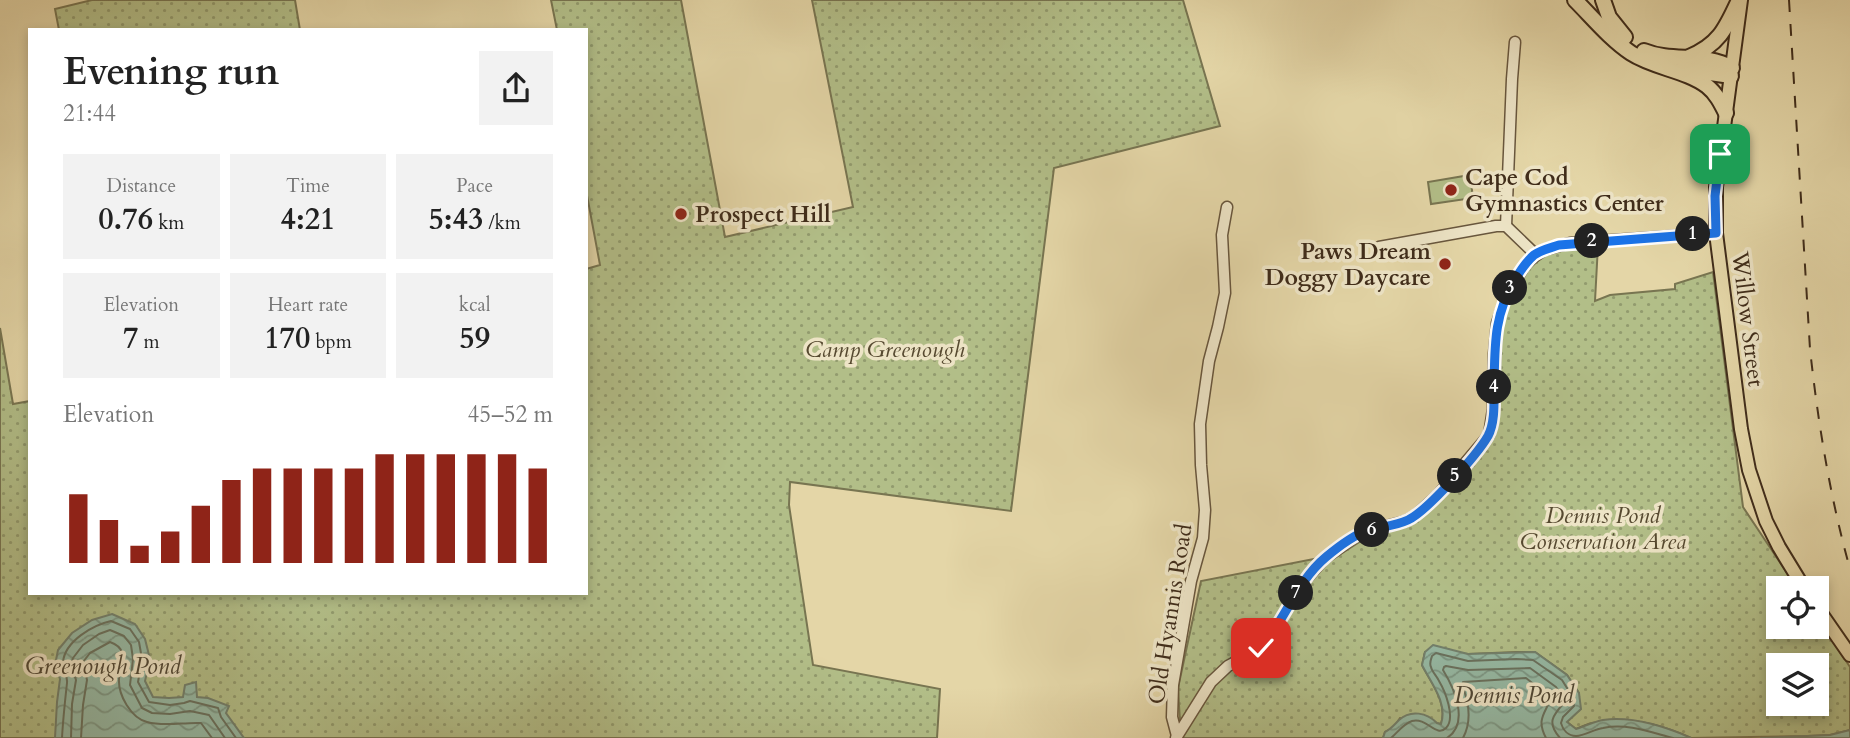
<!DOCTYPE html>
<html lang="en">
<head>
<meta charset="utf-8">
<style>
	:root { --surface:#fff; --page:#f2f2f2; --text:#222; --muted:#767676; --accent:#8f2418 }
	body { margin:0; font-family:Cardo,serif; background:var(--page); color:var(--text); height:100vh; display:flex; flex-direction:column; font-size:26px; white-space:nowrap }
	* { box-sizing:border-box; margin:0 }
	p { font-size:23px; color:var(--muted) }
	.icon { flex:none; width:38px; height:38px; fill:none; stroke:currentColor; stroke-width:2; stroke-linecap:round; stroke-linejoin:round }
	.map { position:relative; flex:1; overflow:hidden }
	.sheet { position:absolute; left:28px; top:28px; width:560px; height:567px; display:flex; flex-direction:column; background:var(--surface); border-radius:0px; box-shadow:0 4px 10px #0003 }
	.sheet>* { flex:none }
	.fabs { position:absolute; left:1766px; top:576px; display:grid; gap:14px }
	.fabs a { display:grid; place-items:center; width:63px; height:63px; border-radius:0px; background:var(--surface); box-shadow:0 4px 10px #0003; font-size:35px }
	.pin { position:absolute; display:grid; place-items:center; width:60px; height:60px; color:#fff; margin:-30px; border-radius:14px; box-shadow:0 4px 10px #0006 }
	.km { position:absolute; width:35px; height:35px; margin:-18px; border-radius:50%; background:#222; color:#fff; font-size:19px; line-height:35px; text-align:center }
	.round { display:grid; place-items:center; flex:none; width:74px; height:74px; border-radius:0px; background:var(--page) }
	.head { display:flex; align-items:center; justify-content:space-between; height:119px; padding:0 35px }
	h1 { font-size:38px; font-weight:700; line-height:52px }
	.metrics { display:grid; grid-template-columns:repeat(3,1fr); gap:10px; height:119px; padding:7px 35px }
	.metrics div { display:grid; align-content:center; border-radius:0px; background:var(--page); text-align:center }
	.metrics b { font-size:30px; font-weight:700 }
	.metrics small { font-size:19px; font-weight:400 }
	.metrics p { font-size:19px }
	.chart { height:196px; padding:14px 35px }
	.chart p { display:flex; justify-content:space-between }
	.chart svg { width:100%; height:126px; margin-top:7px; stroke:var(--accent); stroke-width:6 }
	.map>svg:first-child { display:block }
	.grass { fill:#b2be88; stroke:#787551; stroke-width:2 }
	.park { fill:url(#park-dots); stroke:#787551; stroke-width:2; fill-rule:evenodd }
	.water { fill:url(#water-waves); stroke:#73816d; stroke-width:2 }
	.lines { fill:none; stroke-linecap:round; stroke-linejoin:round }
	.shore { stroke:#6a725f; stroke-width:2 }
	.minor-casing { stroke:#68563d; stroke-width:13 }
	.major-casing { stroke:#3f2c1a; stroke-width:16 }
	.highway-casing { stroke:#3f2c1a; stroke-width:18 }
	.minor { stroke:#ede4c6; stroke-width:10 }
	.major { stroke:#e4d6a7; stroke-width:12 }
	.highway { stroke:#e4d6a7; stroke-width:14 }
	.rail { stroke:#3f2c1a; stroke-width:2; stroke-dasharray:12 12; stroke-linecap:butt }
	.route-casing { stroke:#fff; stroke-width:14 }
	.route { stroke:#1a73e8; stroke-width:9 }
	.poi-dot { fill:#8f2418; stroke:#ede4c6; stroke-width:2.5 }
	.labels { text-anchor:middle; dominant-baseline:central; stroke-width:7; stroke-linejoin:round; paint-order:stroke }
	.poi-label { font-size:23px; font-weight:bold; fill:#3f2c1a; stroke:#ede4c6; text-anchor:start }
	.street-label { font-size:23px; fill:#3f2c1a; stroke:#ede4c6 }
	.park-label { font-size:23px; font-style:italic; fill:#564930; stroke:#ede4c6 }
	.water-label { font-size:24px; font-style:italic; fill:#504836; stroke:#ede4c6 }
</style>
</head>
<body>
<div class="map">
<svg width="1850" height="738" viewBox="0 0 1850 738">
	<defs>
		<pattern id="park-dots" width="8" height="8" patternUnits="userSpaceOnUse" patternTransform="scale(1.75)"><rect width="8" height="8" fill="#b2be88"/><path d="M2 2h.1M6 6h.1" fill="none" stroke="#929b6e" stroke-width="1.8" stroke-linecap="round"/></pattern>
		<pattern id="water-waves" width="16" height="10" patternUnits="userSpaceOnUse" patternTransform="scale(1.75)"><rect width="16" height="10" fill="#96b9a4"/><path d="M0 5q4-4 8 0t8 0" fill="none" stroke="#7c9785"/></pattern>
	</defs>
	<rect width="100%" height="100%" fill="#e4d6a7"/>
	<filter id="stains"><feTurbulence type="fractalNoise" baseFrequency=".00286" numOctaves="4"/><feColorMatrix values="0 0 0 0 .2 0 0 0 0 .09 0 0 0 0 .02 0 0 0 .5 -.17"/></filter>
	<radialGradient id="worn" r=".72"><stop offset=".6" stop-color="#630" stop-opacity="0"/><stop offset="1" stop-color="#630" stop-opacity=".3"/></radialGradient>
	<polygon class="grass" points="1470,175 1473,198 1431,204 1428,182"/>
	<g class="park">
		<polygon points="92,0 295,0 300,30 59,30 55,9"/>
		<polygon points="551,0 681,0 725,237 853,207 812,0 1183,0 1220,126 1054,168 1011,511 790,482 789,505 813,665 940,689 937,738 0,738 0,328 13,404 30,401 30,593 586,593 586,269 600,265 586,190 586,30 557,30"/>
		<path d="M1598,245L1595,301L1610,295L1675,289V284L1713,272L1743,507L1797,588H1778V626H1816L1817,617L1850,667V730L1830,735L1808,736L1691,738C1660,724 1626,715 1592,723C1587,724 1581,727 1576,729L1567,722L1579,693L1567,675L1535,652H1516L1468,654L1457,653L1448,649L1425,652L1422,665C1431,683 1448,703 1441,724L1400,718L1394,727L1385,732L1383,738H1182L1186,730L1180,722L1178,688L1201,581L1319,558L1336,557L1361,541L1408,525L1434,505L1485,449L1494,433L1498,418L1502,325L1508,307L1528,270L1544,255L1558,250L1568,248ZM1778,665H1816V704H1778Z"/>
	</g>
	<g class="water">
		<polygon points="112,614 135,624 145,639 150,659 145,681 153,697 169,698 183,697 185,685 196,682 197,697 208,698 229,706 226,713 244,738 55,738 57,702 60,679 55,665 58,650 72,633 92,620"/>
		<path d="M1433,645L1468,654L1535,652L1567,675L1579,693L1581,709L1567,722L1576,729C1585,726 1593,722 1603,720C1632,716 1664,726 1691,738H1383L1385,732C1391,729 1394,725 1399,720C1411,709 1427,713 1437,723L1441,724C1448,703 1431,683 1422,665L1425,652Z"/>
		<polygon points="1850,730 1850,738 1760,738 1830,735"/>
	</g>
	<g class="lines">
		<g class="shore">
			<path d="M62,738C63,719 65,701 67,683C68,675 62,669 63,662C65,641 93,625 111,621L130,629L139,642L142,659L138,682L149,702L170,705L184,703L190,701L218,708L221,717L236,738"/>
			<polyline points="71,738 72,704 76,680 71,664 73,658 83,645 99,634 110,630 124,636 131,645 133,659 130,685 142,708 152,713 170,714 190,711 209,715 225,738"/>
			<path d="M81,738L83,705L87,680L83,662L90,653L110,642C130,649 120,663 119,679C118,695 131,718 147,722C165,727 183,722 201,723L212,738"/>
			<path d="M1391,738C1397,733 1403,724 1412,721C1427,717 1436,738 1446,728C1456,718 1445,691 1439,681C1437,676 1432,672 1431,667C1429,663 1431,660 1432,656L1436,653L1468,661L1516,659L1533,660L1562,680L1572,696L1574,706L1563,717L1561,723C1563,730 1568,736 1576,736C1585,736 1594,729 1603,728C1627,723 1650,732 1673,738"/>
			<path d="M1447,738C1470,723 1454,688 1443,670L1444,667L1446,666L1468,670L1530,668L1556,687L1564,699V703C1552,716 1547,723 1560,738"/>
			<path d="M1463,738C1472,721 1469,702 1462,685L1463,682L1526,678L1551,698C1545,714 1536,719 1546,738"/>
		</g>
		<defs>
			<g id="minor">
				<polyline points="1506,226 1512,79 1515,42"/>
				<polyline points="1379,247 1496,226 1506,226 1535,254"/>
				<polyline points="1177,736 1172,717 1173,685 1191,581 1203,538 1205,510 1201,465 1200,424 1209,361 1218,327 1225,293 1222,235 1227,207"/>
				<polyline points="1176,738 1211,682 1228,666 1261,648 1274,631 1301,585 1324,559 1356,536 1367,531 1406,521 1415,516 1438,495 1489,435 1493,409 1494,354 1497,323 1509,289 1527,262 1544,250 1570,243 1716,233"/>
			</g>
			<g id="major">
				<polyline points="1741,0 1716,187 1716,233 1741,429 1749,470 1766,521 1779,547 1804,588"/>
				<polyline points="1816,606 1850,655"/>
			</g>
			<g id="highway">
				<path d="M1575,0C1593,18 1610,39 1631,53C1654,68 1686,70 1707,86C1716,93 1721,103 1726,113"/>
				<polyline points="1603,0 1609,17 1625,37"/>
				<path d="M1644,51C1673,63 1704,52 1732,68"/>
				<path d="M1689,57C1719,45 1726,28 1739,0"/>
				<polyline points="1682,69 1731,76"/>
			</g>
		</defs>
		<use href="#minor" class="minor-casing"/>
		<use href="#major" class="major-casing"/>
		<use href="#highway" class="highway-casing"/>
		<use href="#minor" class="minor"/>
		<use href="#major" class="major"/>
		<use href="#highway" class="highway"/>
		<path class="rail" d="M1789,0L1810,349C1818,423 1830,497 1850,569"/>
	</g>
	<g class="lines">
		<defs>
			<path id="route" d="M1261,648C1285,620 1297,581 1326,557C1338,547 1352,536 1366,531C1380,527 1395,526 1408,520C1427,511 1477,455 1488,436C1495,423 1494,403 1494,389C1495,348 1493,316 1515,280C1520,271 1526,262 1534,255C1541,250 1550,248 1559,245L1716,233L1715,196L1720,154"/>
		</defs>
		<use href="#route" class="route-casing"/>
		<use href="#route" class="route"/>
	</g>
	<g class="poi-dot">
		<circle cx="1451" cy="190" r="7"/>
		<circle cx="681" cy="214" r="7"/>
		<circle cx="1445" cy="264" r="7"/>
	</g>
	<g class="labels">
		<g class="poi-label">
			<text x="1465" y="177">Cape Cod<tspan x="1465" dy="26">Gymnastics Center</tspan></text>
			<text x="695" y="214">Prospect Hill</text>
			<text x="1431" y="251" text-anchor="end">Paws Dream<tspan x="1431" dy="26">Doggy Daycare</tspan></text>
		</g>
		<g class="street-label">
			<text transform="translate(1748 319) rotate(83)">Willow Street</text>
			<text transform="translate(1170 614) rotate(-81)">Old Hyannis Road</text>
		</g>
		<g class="park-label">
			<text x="885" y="349">Camp Greenough</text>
			<text x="1603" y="515">Dennis Pond<tspan x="1603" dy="26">Conservation Area</tspan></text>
		</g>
		<g class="water-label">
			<text x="103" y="666">Greenough Pond</text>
			<text x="1514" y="695">Dennis Pond</text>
		</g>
	</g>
	<rect width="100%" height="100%" filter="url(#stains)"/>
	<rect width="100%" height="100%" fill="url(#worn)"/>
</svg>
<div class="fabs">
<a><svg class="icon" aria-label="locate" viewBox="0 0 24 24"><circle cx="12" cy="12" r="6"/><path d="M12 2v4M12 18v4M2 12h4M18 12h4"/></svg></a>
<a><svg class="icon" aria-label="layers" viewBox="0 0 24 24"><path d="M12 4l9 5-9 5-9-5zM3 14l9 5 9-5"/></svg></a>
</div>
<div class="pin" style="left:1720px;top:154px;background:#1e9e55"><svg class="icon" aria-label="arrive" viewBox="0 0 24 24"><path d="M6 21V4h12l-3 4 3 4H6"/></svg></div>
<div class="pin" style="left:1261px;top:648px;background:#d93025"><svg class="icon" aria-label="check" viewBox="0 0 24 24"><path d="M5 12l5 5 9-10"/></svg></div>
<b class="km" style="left:1693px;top:234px">1</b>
<b class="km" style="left:1592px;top:241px">2</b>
<b class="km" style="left:1510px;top:288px">3</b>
<b class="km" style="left:1494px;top:387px">4</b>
<b class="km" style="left:1455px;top:476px">5</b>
<b class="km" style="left:1372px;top:530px">6</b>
<b class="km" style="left:1296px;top:593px">7</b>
<section class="sheet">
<div class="head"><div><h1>Evening run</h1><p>21:44</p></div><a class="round"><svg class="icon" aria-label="share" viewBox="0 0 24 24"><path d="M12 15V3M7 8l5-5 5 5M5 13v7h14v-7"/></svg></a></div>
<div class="metrics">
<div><p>Distance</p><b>0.76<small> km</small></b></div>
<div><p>Time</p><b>4:21</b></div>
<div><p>Pace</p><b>5:43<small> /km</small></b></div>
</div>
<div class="metrics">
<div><p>Elevation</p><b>7<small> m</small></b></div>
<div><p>Heart rate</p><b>170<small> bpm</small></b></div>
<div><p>kcal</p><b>59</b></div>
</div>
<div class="chart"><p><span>Elevation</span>45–52 m</p>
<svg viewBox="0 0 160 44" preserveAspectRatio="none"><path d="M5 44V20M15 44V29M25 44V38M35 44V33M45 44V24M55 44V15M65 44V11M75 44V11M85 44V11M95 44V11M105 44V6M115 44V6M125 44V6M135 44V6M145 44V6M155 44V11"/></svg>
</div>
</section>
</div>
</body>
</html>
